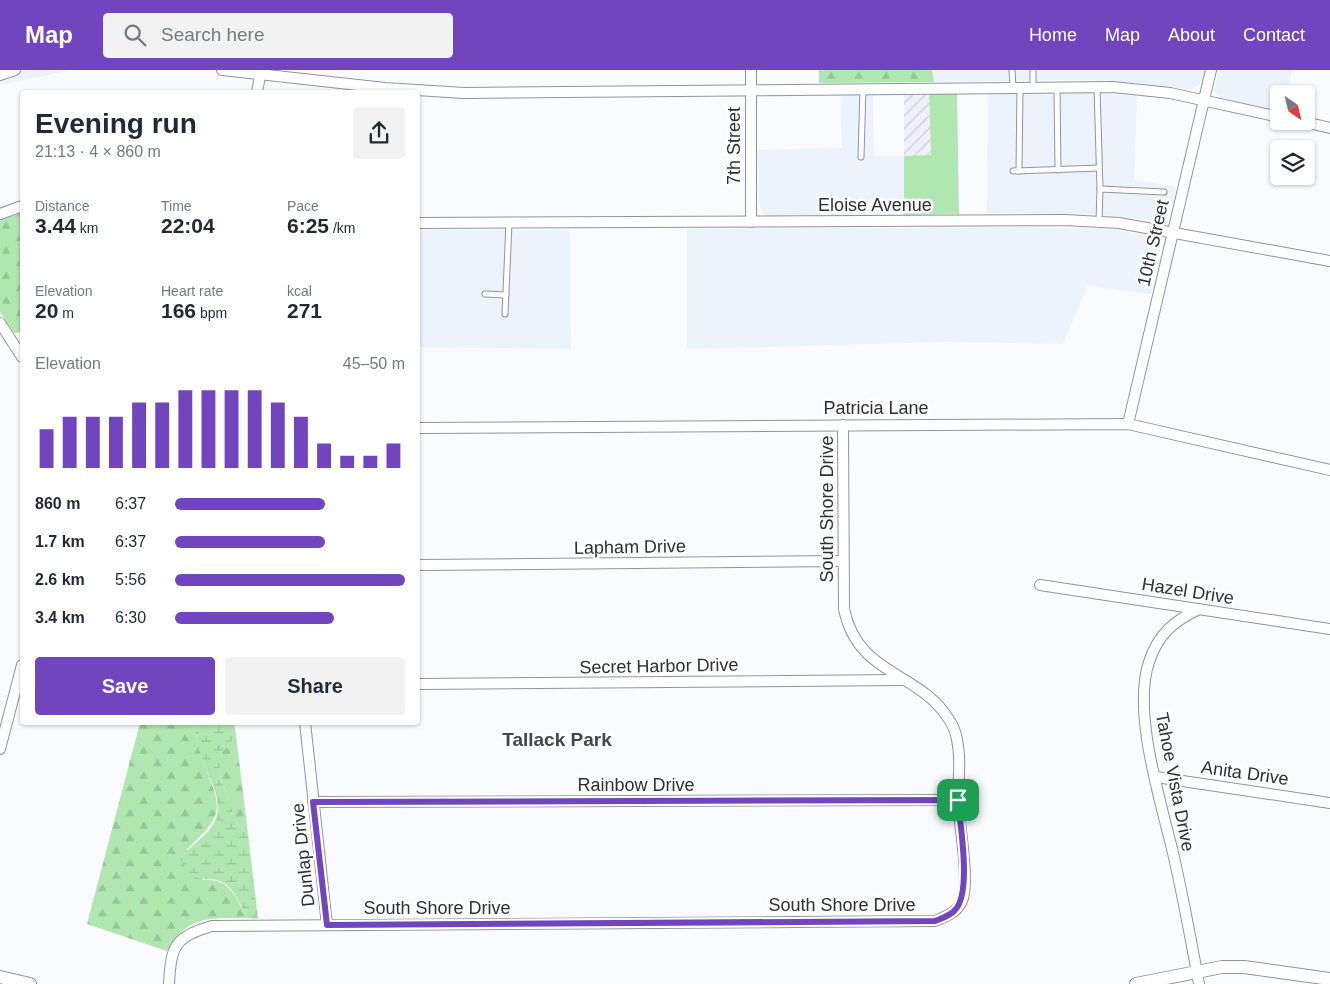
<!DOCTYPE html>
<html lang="en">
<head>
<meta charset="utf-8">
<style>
	:root { --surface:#fff; --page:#f2f2f3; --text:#1f2937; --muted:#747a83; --accent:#7145bd }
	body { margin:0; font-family:Helvetica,sans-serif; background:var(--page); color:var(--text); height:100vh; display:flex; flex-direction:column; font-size:19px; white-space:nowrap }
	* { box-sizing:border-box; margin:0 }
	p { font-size:16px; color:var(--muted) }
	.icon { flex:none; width:28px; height:28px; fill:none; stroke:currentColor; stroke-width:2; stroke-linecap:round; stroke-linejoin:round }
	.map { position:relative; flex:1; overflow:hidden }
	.sheet { position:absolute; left:20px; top:20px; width:400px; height:635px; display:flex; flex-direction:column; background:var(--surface); border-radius:5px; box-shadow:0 1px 4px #0004 }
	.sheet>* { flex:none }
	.needle { width:32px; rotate:145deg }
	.buttons { position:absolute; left:1270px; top:15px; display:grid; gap:10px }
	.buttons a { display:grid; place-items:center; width:45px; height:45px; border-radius:5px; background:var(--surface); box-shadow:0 1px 4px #0004; font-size:25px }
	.pin { position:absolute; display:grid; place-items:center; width:42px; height:42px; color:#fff; margin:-21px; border-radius:10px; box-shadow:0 2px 8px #0006 }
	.round { display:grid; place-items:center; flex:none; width:52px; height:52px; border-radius:5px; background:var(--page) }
	.overview { display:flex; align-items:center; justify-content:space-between; height:85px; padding:0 15px }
	h1 { font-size:28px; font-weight:800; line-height:38px }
	.metrics { display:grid; grid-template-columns:repeat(3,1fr); gap:8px; height:85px; padding:5px 15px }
	.metrics div { display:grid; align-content:center }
	.metrics b { font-size:21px; font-weight:800 }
	.metrics small { font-size:14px; font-weight:400 }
	.metrics p { font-size:14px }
	.chart { height:140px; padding:10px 15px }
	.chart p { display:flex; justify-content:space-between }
	.chart svg { width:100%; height:90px; margin-top:5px; stroke:var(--accent); stroke-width:6 }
	.action { display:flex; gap:10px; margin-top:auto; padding:10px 15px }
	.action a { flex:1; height:58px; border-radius:5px; background:var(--accent); color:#fff; font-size:20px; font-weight:800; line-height:58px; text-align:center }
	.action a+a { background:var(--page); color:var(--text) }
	ul { padding:0 15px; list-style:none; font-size:16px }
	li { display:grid; grid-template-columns:80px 60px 1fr; align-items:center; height:38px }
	li i { height:12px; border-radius:6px; background:var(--accent) }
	header { display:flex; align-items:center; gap:30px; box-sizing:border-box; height:70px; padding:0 25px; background:var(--accent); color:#fff }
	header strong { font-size:24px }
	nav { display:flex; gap:28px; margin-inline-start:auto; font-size:18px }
	.search { width:350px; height:45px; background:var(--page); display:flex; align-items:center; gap:12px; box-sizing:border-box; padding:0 18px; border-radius:5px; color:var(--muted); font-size:19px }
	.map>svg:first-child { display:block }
	.built { fill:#ecf3fd }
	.industrial { fill:url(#industrial-furrows) }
	.green { fill:#b0e6b0 }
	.forest { fill:url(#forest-firs) }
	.wetland { fill:url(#wetland-marsh) }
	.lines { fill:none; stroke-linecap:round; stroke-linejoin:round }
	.service-casing { stroke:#90949a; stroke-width:7 }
	.minor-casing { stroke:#90949a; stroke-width:12 }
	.tertiary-casing { stroke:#90949a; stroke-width:14 }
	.service { stroke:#fff; stroke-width:5 }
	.minor { stroke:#fff; stroke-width:10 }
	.tertiary { stroke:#fff; stroke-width:12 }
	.route-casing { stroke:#fff; stroke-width:10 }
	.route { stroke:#7145bd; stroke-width:6 }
	.labels { text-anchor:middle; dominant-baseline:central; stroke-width:5; stroke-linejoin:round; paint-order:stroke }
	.street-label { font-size:18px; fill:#2e2f32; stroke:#fff }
	.neighbourhood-label { font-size:19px; font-weight:bold; fill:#42454a; stroke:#fff }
</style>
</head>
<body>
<header>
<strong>Map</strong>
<div class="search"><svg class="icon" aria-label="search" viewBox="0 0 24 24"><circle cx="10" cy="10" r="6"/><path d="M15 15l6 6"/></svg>Search here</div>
<nav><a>Home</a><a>Map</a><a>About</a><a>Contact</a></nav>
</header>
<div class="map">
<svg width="1330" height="914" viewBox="0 0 1330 914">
	<defs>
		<pattern id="industrial-furrows" width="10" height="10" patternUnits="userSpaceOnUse" patternTransform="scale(1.25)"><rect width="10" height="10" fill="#f1effd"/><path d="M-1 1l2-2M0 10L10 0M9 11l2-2" fill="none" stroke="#cfcdd9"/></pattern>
		<pattern id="forest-firs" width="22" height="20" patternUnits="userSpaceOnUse" patternTransform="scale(1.25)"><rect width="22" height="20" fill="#b0e6b0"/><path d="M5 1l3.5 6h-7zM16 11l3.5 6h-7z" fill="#98c698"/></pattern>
		<pattern id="wetland-marsh" width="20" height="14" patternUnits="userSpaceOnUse" patternTransform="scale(1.25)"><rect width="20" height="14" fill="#b0e6b0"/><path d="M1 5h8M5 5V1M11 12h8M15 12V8" fill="none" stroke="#98c698"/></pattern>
	</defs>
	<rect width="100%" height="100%" fill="#fafbfe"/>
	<g class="built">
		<polygon points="0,0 71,0 0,15"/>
		<polygon points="819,0 1205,0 1202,11 1193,20 1121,11 1089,10 819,13"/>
		<polygon points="1219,0 1292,0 1287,24 1279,24 1279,41 1223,31 1214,21"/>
		<polygon points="1081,22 1137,26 1134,110 1176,117 1169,143 1166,149 1160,151 1091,144 987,143 988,23"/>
		<polygon points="840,25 873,25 874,86 904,86 904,145 766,146 762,143 759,134 758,80 842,78"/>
		<polygon points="1030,157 1110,159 1155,166 1159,172 1160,179 1151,224 1087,216 1063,274 948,272 687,279 687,159"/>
		<polygon points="418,160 570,160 571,279 418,277"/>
	</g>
	<polygon class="industrial" points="929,24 931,86 904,86 904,25"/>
	<polygon class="green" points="957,23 959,144 904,145 904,86 931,85 929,24"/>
	<g class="forest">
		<polygon points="819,0 932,0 934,12 819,13"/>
		<polygon points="22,143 22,262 14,263 0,242 0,150"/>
		<path d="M140,653H193C197,666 199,681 204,694C222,740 225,744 187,779L202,810C230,808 235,826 247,848C209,848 188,845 167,881L87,854Z"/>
		<polygon points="236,666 248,764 237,754 219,703 222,682"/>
	</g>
	<path class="wetland" d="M193,653H234L236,666L222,682L219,703L237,754L248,764L258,849L247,848C242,839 237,825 229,817C210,799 198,823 180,789C189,777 201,770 210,759C227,738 212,714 204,694C199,681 197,666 193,653Z"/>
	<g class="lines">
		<defs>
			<g id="service">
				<polyline points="1012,0 1013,17"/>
				<polyline points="1033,0 1033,17"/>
				<polyline points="1097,17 1100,119"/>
				<polyline points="1057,18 1058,100"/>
				<polyline points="861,87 863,18"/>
				<polyline points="1013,101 1099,98"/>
				<polyline points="1019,101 1020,17"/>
				<polyline points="1099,152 1100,119 1164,122"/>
				<polyline points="485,224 506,225"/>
				<polyline points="505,244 509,153"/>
			</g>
			<g id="minor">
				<polyline points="222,0 385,18 464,23 1113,17 1170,23 1279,47"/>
				<polyline points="751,0 751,152"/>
				<polyline points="0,5 15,0"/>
				<polyline points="257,22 261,1"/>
				<polyline points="1300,51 1330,58"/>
				<polyline points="0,144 22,136"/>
				<polyline points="418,153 1065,150 1119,153 1330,191"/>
				<polyline points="0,253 22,287"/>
				<polyline points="1128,354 1211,0"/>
				<polyline points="418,358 1128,354 1330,400"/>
				<polyline points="418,495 843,491"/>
				<polyline points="1040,515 1330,559"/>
				<polyline points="418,614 901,610"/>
				<polyline points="305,652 327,855"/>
				<polyline points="0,679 22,595"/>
				<polyline points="1156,707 1330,733"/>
				<polyline points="313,732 958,730"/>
				<path d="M169,914C171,875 175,867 212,856L935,851C947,846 959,842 963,828C969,805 959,755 958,729C958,712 961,693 958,676C957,666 954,656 948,648C918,601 858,606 844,539L843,355"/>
				<path d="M1199,914C1191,870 1183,826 1173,783C1161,732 1132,642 1149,592C1158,564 1174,551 1199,539"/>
			</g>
			<g id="tertiary">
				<polyline points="0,907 30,914"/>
				<polyline points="1136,914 1222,897 1244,897 1330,909"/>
			</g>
		</defs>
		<use href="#service" class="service-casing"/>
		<use href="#minor" class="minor-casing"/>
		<use href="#tertiary" class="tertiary-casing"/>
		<use href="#service" class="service"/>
		<use href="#minor" class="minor"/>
		<use href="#tertiary" class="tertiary"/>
	</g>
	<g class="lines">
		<defs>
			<path id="route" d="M958,730C960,754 972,823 955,840C950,846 942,848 935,851L327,855L313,732Z"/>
		</defs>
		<use href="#route" class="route-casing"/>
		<use href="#route" class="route"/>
	</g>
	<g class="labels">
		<g class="street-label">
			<text transform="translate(734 76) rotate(-90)">7th Street</text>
			<text x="875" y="135">Eloise Avenue</text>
			<text transform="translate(1153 173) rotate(-77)">10th Street</text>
			<text x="876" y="338">Patricia Lane</text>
			<text transform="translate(827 439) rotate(-90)">South Shore Drive</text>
			<text transform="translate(630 477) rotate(-1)">Lapham Drive</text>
			<text transform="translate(1188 521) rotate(9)">Hazel Drive</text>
			<text transform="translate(659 596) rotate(-1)">Secret Harbor Drive</text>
			<text transform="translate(1245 703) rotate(8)">Anita Drive</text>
			<text transform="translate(1175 712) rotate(79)">Tahoe Vista Drive</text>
			<text x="636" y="715">Rainbow Drive</text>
			<text transform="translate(303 785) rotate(-96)">Dunlap Drive</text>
			<text x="842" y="835">South Shore Drive</text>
			<text x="437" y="838">South Shore Drive</text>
		</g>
		<g class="neighbourhood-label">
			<text x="557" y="669">Tallack Park</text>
		</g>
	</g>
</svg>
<div class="buttons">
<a><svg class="needle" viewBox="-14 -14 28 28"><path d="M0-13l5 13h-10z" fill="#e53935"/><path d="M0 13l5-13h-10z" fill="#747a83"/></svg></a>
<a><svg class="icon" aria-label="layers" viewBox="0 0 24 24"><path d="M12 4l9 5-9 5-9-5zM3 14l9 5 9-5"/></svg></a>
</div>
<div class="pin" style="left:958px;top:730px;background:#1e9e55"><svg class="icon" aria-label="arrive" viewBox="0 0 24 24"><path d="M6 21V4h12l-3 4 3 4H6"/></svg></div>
<section class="sheet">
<div class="overview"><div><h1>Evening run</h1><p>21:13 · 4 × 860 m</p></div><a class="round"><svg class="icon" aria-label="share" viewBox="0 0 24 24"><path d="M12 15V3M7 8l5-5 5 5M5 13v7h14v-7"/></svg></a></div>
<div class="metrics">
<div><p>Distance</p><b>3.44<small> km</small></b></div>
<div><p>Time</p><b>22:04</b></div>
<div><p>Pace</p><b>6:25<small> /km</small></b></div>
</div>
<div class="metrics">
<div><p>Elevation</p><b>20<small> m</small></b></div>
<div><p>Heart rate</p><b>166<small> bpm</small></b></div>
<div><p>kcal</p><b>271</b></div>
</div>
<div class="chart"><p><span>Elevation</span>45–50 m</p>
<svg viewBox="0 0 160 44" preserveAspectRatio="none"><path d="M5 44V25M15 44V19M25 44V19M35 44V19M45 44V12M55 44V12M65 44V6M75 44V6M85 44V6M95 44V6M105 44V12M115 44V19M125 44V32M135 44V38M145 44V38M155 44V32"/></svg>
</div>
<ul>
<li><b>860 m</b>6:37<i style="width:65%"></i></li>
<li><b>1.7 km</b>6:37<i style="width:65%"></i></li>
<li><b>2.6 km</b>5:56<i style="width:100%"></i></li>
<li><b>3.4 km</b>6:30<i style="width:69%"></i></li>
</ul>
<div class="action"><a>Save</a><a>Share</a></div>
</section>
</div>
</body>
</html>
